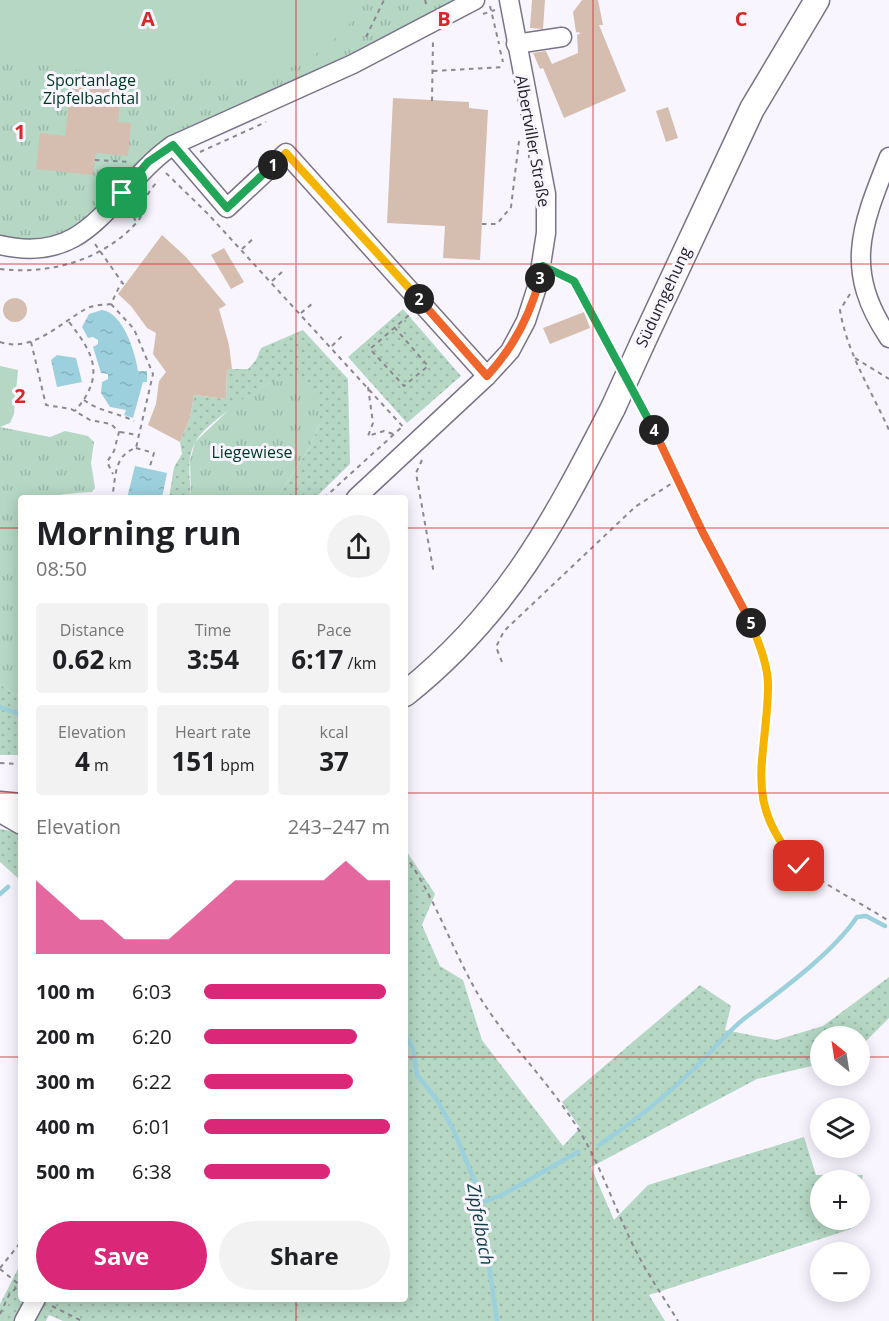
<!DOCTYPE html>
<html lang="en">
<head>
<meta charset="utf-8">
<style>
	:root { --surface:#fff; --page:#f2f2f2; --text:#202124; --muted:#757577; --accent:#db2777 }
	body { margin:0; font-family:"Open Sans",sans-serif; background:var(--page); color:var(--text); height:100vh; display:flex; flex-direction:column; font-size:22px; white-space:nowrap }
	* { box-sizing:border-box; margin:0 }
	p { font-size:20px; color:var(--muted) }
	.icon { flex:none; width:33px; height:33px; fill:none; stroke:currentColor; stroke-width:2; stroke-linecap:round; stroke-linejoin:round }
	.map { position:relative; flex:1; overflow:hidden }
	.sheet { position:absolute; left:18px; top:495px; width:390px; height:807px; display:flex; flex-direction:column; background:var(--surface); border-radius:6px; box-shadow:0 3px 15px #0003 }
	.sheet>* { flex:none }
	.needle { width:39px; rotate:330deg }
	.tools { position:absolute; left:810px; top:1026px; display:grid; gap:12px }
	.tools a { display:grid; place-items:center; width:60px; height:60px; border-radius:50%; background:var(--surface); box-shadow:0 3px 15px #0003; font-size:30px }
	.pin { position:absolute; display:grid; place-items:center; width:51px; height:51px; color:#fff; margin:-26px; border-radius:12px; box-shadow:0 3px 9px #0006 }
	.km { position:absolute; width:30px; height:30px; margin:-15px; border-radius:50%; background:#222; color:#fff; font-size:16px; line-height:30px; text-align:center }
	.round { display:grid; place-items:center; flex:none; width:63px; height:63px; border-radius:32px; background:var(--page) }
	.head { display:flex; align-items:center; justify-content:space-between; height:102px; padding:0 18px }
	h1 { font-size:33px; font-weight:700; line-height:45px }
	.figures { display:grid; grid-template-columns:repeat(3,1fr); gap:9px; height:102px; padding:6px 18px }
	.figures div { display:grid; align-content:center; border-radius:6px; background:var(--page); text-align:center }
	.figures b { font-size:26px; font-weight:700 }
	.figures small { font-size:16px; font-weight:400 }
	.figures p { font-size:16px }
	.chart { height:168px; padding:12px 18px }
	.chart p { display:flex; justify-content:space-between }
	.chart svg { width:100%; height:108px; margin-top:6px; fill:var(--accent); opacity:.7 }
	.button { display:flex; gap:12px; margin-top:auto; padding:12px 18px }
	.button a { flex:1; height:69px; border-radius:36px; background:var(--accent); color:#fff; font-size:24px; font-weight:700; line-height:69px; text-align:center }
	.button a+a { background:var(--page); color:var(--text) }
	ul { padding:0 18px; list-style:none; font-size:20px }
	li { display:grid; grid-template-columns:96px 72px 1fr; align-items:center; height:45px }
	li i { height:15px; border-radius:8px; background:var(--accent) }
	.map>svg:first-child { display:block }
	.grass { fill:url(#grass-dots) }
	.park { fill:url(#park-tufts) }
	.garden { fill:#b5d7c4 }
	.water { fill:url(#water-ripples) }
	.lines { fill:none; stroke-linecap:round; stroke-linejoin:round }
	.stream { stroke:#9cd0dd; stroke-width:4.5 }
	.building { fill:#d5beaf }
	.minor-casing { stroke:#7a7388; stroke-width:21 }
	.major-casing { stroke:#7a7388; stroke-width:27 }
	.path { stroke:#8b8891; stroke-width:2; stroke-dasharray:4.5 4.5; stroke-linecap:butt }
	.minor { stroke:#fff; stroke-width:18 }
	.major { stroke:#fff; stroke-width:24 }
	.major-bridge-casing { stroke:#7a7388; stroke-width:27; stroke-linecap:butt }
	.major-bridge { stroke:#fff; stroke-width:24 }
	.split-1-casing { stroke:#fff; stroke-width:12 }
	.split-2-casing { stroke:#fff; stroke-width:12 }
	.split-3-casing { stroke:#fff; stroke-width:12 }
	.split-4-casing { stroke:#fff; stroke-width:12 }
	.split-5-casing { stroke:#fff; stroke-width:12 }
	.split-6-casing { stroke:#fff; stroke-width:12 }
	.split-1 { stroke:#22a559; stroke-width:8 }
	.split-2 { stroke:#f5b400; stroke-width:8 }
	.split-3 { stroke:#f0652b; stroke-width:8 }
	.split-4 { stroke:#22a559; stroke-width:8 }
	.split-5 { stroke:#f0652b; stroke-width:8 }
	.split-6 { stroke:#f5b400; stroke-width:8 }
	.grid { fill:none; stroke:#d62828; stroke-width:1.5; stroke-opacity:0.55 }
	.labels { text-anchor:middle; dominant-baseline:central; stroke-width:6; stroke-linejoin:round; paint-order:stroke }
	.park-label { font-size:16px; fill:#003620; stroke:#f8f5ff }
	.street-label { font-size:16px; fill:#211e27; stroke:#f8f5ff }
	.water-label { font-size:18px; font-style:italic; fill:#103f49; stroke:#f8f5ff }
	.grid-label { font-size:20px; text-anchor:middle; font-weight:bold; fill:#d62828; stroke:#f8f5ff; stroke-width:6; stroke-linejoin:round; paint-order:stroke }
</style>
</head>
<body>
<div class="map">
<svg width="889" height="1321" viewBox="0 0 889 1321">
	<defs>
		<pattern id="grass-dots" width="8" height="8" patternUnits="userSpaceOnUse" patternTransform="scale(1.5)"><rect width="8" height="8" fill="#b5d7c4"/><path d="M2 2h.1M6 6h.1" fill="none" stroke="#9bb8a8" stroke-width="1.8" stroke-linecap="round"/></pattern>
		<pattern id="park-tufts" width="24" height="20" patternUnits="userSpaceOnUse" patternTransform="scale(1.5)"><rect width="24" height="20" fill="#b5d7c4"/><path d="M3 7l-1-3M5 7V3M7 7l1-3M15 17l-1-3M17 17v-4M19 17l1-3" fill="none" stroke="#9bb8a8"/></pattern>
		<pattern id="water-ripples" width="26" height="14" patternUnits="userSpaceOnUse" patternTransform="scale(1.5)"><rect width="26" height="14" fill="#9cd0dd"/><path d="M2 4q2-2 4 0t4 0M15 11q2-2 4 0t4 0" fill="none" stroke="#86b2be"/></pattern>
	</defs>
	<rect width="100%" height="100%" fill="#f8f5ff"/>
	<g class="grass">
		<polygon points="403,309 461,376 407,423 348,357"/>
		<path d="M303,330L348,379L350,464L315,498H277L308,450L320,423L271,382C252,394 204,424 195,443C186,459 190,480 191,498H169L174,467L182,454L180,442L190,418L194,395L226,399L227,369H248L256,360L261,348Z"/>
		<polygon points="0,684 13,694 21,697 21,755 0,755"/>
		<polygon points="0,829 21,833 21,881 0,862"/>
		<polygon points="405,849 435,894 422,925 440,966 463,980 482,1040 563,1146 580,1128 562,1102 700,985 731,1006 725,1030 776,1040 823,1026 889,977 889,1018 860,1047 860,1036 820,1036 820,1064 757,1079 591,1167 614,1220 648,1185 804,1137 816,1175 863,1175 860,1189 860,1180 820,1180 820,1220 853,1220 851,1229 649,1295 665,1321 63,1321 49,1315 46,1321 0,1321 0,1304 21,1263 21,1299 405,1299"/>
	</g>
	<g class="park">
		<polygon points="0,0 457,0 308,75 179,131 136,168 93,216 54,239 0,254"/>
		<polygon points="296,378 319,393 320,423 308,450 277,498 191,498 190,461 195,442 236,403 271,382"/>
		<path d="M0,427L50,437L65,431L88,436L94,442L91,463L95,488L92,492C68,493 45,498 21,498V697L13,694L0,684Z"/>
	</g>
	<g class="garden">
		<path d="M0,0H366C347,34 313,62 276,73C246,82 215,79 185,78C127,75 69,71 12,60L0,54Z"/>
		<polygon points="0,366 18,370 14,414 10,423 0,427"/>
	</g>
	<g class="water">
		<path d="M102,310C123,313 135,351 138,371H147V382H143L133,418L124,415L126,410L110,407L101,393L102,382L108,379V374L101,373L93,347L98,344V340L93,337L88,338L82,327L89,314Z"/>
		<polygon points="57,355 76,358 82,382 57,387 51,360"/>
		<polygon points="135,466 167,473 162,498 127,498"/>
	</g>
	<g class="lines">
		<g class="stream">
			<polyline points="0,707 21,715"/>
			<polyline points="0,894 8,887"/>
			<polyline points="405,1037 413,1048 417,1075 437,1100 453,1129 478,1189 497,1321"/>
			<path d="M599,1145C634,1122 666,1096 696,1067C712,1051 727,1032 745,1018C780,991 832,954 857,917L866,916L885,926"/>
			<polyline points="481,1203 502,1195 578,1152"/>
		</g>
	</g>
	<g class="building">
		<polygon points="532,0 545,0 543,29 530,28"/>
		<polygon points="582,0 598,0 603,25 599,25 626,91 564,118 543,68 540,69 533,53 546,51 552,64 578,53 577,35 581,33 576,32 573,12"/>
		<polygon points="72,79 122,84 118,122 131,123 128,156 96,153 93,175 36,169 40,133 65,136"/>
		<polygon points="393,98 469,102 469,108 488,110 480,260 443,258 445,226 387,223"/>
		<polygon points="668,107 678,138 666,142 656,111"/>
		<polygon points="162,235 186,257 226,305 219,309 229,345 232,369 227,369 226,399 194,395 190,418 180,442 148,425 156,404 159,381 166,372 153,354 156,333 147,328 131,306 118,294"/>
		<polygon points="224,248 244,282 231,289 211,255"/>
		<circle cx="15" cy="310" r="12"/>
		<polygon points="584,312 590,328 550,344 543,328"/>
	</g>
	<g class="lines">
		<defs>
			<g id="minor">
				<polyline points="516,44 562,37"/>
				<polyline points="173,145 227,208 286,153 487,376"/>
				<path d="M889,157C861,227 843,270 889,338"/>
				<path d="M0,245C93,267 111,188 173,145L353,64L475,0"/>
				<polyline points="356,498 487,376 510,351 526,321 538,284 546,233 546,194 509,0"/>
				<polyline points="0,813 21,825"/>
				<polyline points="24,1321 36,1299"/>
			</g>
			<g id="major">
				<polyline points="642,344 752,109 817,0"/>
				<path d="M405,694C508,612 554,522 613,408"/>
				<polyline points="0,804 21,806"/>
			</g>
		</defs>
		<use href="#minor" class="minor-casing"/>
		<use href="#major" class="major-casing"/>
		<g class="path">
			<polyline points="425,0 427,8"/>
			<polyline points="490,6 499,44"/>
			<polyline points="483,14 495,10"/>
			<polyline points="366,37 384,0"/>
			<polyline points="500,50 503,62"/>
			<polyline points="433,71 504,67"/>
			<polyline points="432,101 433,40"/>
			<polyline points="200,152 266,122"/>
			<polyline points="95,160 131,162"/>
			<polyline points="166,173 208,214 405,429"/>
			<polyline points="131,208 136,223"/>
			<polyline points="482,224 497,224 511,207 519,141"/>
			<polyline points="95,244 124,285"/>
			<polyline points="242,249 255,237"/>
			<path d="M0,269C50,275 104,260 138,221C144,213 143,208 145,199C148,193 154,186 158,180"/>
			<polyline points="556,272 574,281 615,356"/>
			<polyline points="272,281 283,271"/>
			<path d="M850,294L840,310C847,353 871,390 889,430"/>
			<path d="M111,304L134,329L153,374L136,448C113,455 116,479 112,498"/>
			<polyline points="301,313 313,303"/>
			<path d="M69,322C95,355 105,376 75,411"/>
			<polyline points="394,327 428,366 404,386 370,349 409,315"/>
			<path d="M0,342C32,353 59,324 84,310C91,305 102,305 111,304L121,283"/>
			<polyline points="31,342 46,405 71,409 90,420 111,424 119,432 114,451 107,462 113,474"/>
			<polyline points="332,346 343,335"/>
			<polyline points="855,358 889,379"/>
			<polyline points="368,387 373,423 368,436 384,431 393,434"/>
			<path d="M84,400C98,411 118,413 134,421"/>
			<path d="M639,401C662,445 681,491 704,535C725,575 750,614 763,657C772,688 765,721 762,752C750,859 815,874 889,921"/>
			<polyline points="120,432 138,435"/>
			<polyline points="136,448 154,453 150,466"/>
			<polyline points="422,460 416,473 434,574"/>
			<polyline points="324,498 403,426"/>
			<polyline points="502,662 496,647 504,631 635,507 677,480"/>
			<polyline points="0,763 21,764"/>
			<path d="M405,855C436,899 452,950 479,996C508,1043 548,1081 577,1127C602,1167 615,1210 636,1251C648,1275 664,1298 678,1321"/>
			<polyline points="0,1268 21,1242"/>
			<polyline points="0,1269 21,1286"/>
			<polyline points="52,1306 82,1321"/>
			<polyline points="0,1314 9,1295 21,1283"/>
		</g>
		<use href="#minor" class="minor"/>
		<use href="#major" class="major"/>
		<defs>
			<polyline id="major-bridge" points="613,408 642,344"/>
		</defs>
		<use href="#major-bridge" class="major-bridge-casing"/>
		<use href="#major-bridge" class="major-bridge"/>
	</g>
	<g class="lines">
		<defs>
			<polyline id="split-1" points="122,193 148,162 173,145 227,208 273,165"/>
			<polyline id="split-2" points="273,165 286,153 419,299"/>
			<path id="split-3" d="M419,299L487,376C514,347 530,316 540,278"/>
			<polyline id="split-4" points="540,278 543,266 574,281 654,430"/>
			<polyline id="split-5" points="654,430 703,533 751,623"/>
			<path id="split-6" d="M751,623C759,644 769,667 768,689C766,765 742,800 799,866"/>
		</defs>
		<use href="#split-1" class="split-1-casing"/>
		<use href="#split-2" class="split-2-casing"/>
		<use href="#split-3" class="split-3-casing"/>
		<use href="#split-4" class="split-4-casing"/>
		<use href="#split-5" class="split-5-casing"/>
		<use href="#split-6" class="split-6-casing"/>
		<use href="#split-1" class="split-1"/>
		<use href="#split-2" class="split-2"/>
		<use href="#split-3" class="split-3"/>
		<use href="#split-4" class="split-4"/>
		<use href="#split-5" class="split-5"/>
		<use href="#split-6" class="split-6"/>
	</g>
	<path class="grid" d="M296,0V498M593,0V1321M0,264H889M0,528H21M405,528H889M0,793H21M405,793H889M0,1057H21M405,1057H820M860,1057H889M296,1299V1321"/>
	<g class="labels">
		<g class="park-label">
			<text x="91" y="80">Sportanlage<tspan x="91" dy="18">Zipfelbachtal</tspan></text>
			<text x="252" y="452">Liegewiese</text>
		</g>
		<g class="street-label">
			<text transform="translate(533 141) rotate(80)">Albertviller Straße</text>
			<text transform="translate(663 297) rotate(-65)">Südumgehung</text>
		</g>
		<g class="water-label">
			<text transform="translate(481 1224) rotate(80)">Zipfelbach</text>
		</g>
	</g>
	<g class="grid-label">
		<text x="148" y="26">A</text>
		<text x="444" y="26">B</text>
		<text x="741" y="26">C</text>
		<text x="20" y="139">1</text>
		<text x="20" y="403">2</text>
	</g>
</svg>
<div class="tools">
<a><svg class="needle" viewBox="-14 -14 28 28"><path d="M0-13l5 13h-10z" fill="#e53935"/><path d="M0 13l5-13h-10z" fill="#757577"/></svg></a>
<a><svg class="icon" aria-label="layers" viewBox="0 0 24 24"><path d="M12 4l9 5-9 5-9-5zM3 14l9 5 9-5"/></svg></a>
<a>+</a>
<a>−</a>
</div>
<div class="pin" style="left:122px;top:193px;background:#1e9e55"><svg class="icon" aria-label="arrive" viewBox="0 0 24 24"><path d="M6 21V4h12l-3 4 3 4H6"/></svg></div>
<div class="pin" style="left:799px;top:866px;background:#d93025"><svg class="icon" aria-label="check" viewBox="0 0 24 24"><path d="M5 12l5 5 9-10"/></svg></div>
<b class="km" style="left:273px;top:165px">1</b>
<b class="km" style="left:419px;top:299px">2</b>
<b class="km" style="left:540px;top:278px">3</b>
<b class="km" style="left:654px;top:430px">4</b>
<b class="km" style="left:751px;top:623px">5</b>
<section class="sheet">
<div class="head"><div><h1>Morning run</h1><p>08:50</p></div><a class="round"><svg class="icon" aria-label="share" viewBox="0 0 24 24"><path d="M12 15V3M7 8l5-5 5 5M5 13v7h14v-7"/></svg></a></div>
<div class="figures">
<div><p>Distance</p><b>0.62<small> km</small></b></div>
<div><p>Time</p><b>3:54</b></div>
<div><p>Pace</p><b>6:17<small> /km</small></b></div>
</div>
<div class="figures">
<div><p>Elevation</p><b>4<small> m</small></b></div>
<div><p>Heart rate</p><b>151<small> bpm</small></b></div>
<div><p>kcal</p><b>37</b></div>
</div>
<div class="chart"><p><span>Elevation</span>243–247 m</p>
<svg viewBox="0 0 160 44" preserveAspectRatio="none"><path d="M0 44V14L10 22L20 30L30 30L40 38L50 38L60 38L70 30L80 22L90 14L100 14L110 14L120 14L130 14L140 6L150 14L160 14V44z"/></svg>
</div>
<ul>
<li><b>100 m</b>6:03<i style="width:98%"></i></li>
<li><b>200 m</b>6:20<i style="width:82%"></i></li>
<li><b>300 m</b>6:22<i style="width:80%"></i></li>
<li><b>400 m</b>6:01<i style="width:100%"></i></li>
<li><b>500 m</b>6:38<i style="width:68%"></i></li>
</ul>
<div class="button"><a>Save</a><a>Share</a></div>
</section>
</div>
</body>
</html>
